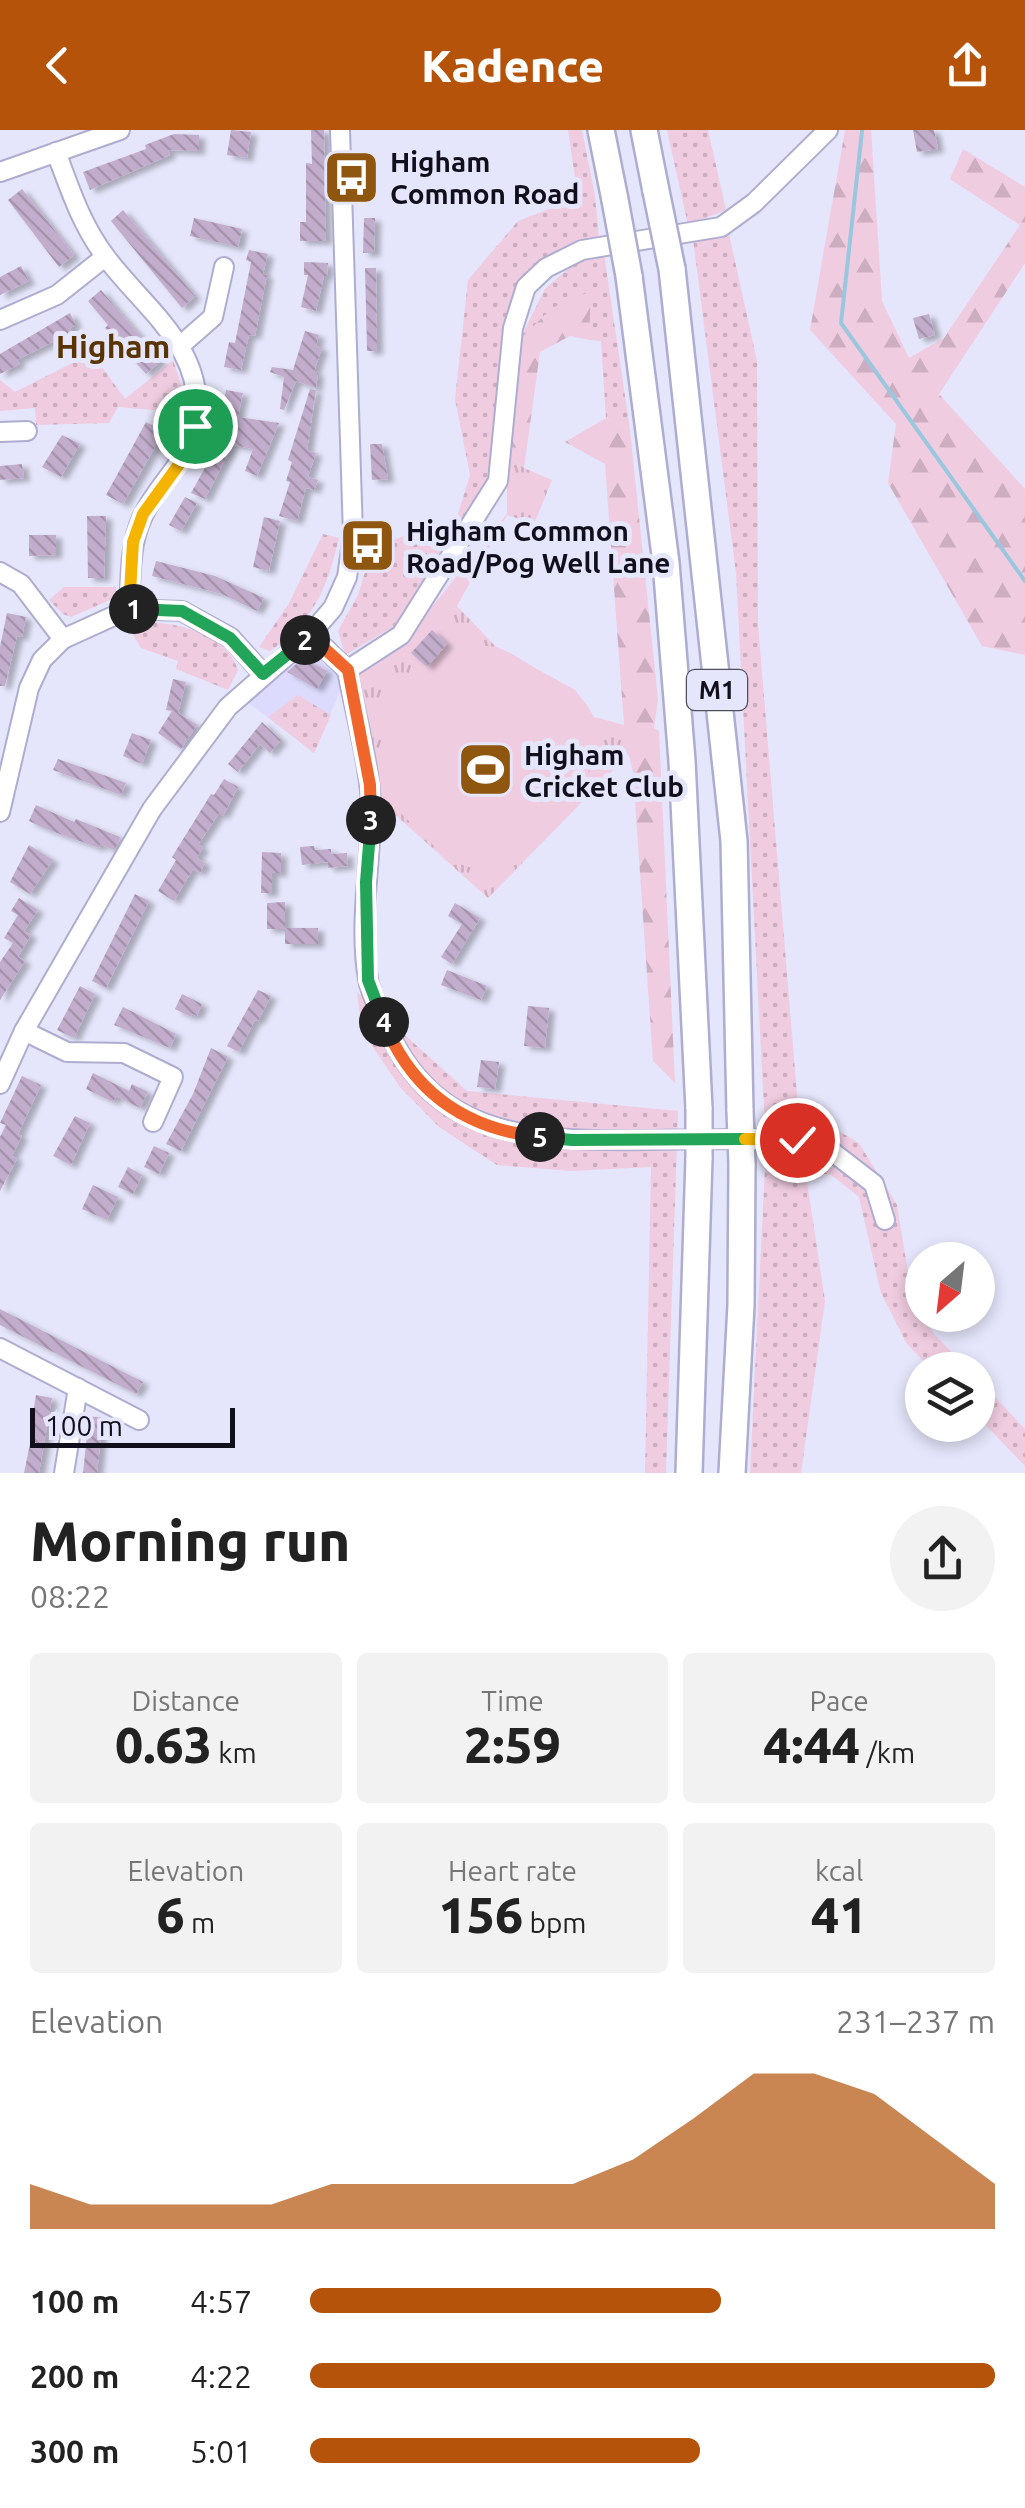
<!DOCTYPE html>
<html lang="en">
<head>
<meta charset="utf-8">
<style>
	:root { --surface:#fff; --page:#f2f2f2; --text:#222; --muted:#767676; --accent:#b45309 }
	body { margin:0; font-family:Ubuntu,sans-serif; background:var(--page); color:var(--text); height:100vh; display:flex; flex-direction:column; font-size:38px; white-space:nowrap }
	* { box-sizing:border-box; margin:0 }
	p { font-size:32px; color:var(--muted) }
	.icon { flex:none; width:55px; height:55px; fill:none; stroke:currentColor; stroke-width:2; stroke-linecap:round; stroke-linejoin:round }
	.map { position:relative; height:1343px; overflow:hidden }
	.panel { display:flex; flex-direction:column; background:var(--surface); flex:1 }
	.panel>* { flex:none }
	.needle { width:65px; rotate:208deg }
	.tools { position:absolute; left:905px; top:1112px; display:grid; gap:20px }
	.tools a { display:grid; place-items:center; width:90px; height:90px; border-radius:50%; background:var(--surface); box-shadow:0 5px 15px #0003; font-size:50px }
	.scale { position:absolute; left:30px; bottom:25px; width:205px; box-sizing:border-box; padding-left:10px; border:5px solid #100f1b; border-top:0; font-size:28px; line-height:35px; white-space:nowrap; color:#100f1b; -webkit-text-stroke:8px #e5e5fb; paint-order:stroke }
	.pin { position:absolute; display:grid; place-items:center; width:85px; height:85px; color:#fff; margin:-42px; border:5px solid #fff; border-radius:50%; box-shadow:0 2px 10px #0007 }
	.km { position:absolute; width:50px; height:50px; margin:-25px; border-radius:50%; background:#222; color:#fff; font-size:28px; line-height:50px; text-align:center }
	.round { display:grid; place-items:center; flex:none; width:105px; height:105px; border-radius:52px; background:var(--page) }
	.overview { display:flex; align-items:center; justify-content:space-between; height:170px; padding:0 30px }
	h1 { font-size:55px; font-weight:800; line-height:75px }
	.metrics { display:grid; grid-template-columns:repeat(3,1fr); gap:15px; height:170px; padding:10px 30px }
	.metrics div { display:grid; align-content:center; border-radius:10px; background:var(--page); text-align:center }
	.metrics b { font-size:50px; font-weight:800 }
	.metrics small { font-size:28px; font-weight:400 }
	.metrics p { font-size:28px }
	.chart { height:280px; padding:20px 30px }
	.chart p { display:flex; justify-content:space-between }
	.chart svg { width:100%; height:180px; margin-top:10px; fill:var(--accent); opacity:.7 }
	ul { padding:0 30px; list-style:none; font-size:32px }
	li { display:grid; grid-template-columns:160px 120px 1fr; align-items:center; height:75px }
	li i { height:25px; border-radius:12px; background:var(--accent) }
	header { display:flex; justify-content:space-between; align-items:center; height:130px; padding:0 30px; background:var(--accent); color:#fff; font-size:45px; font-weight:800 }
	.map>svg:first-child { display:block }
	.built { fill:#dcdbfe }
	.grass { fill:url(#grass-dots) }
	.forest { fill:url(#forest-firs) }
	.park { fill:url(#park-tufts) }
	.pitch { fill:#f0cce1 }
	.lines { fill:none; stroke-linecap:round; stroke-linejoin:round }
	.stream { stroke:#9bc7de; stroke-width:4 }
	.building { fill:url(#building-back-hatch); filter:url(#shadow) }
	.minor-casing { stroke:#aeadd0; stroke-width:22 }
	.highway-casing { stroke:#aeadd0; stroke-width:30 }
	.minor { stroke:#fff; stroke-width:18 }
	.highway { stroke:#fff; stroke-width:25 }
	.highway-bridge-casing { stroke:#aeadd0; stroke-width:30; stroke-linecap:butt }
	.highway-bridge { stroke:#fff; stroke-width:25 }
	.split-1-casing { stroke:#fff; stroke-width:20 }
	.split-2-casing { stroke:#fff; stroke-width:20 }
	.split-3-casing { stroke:#fff; stroke-width:20 }
	.split-4-casing { stroke:#fff; stroke-width:20 }
	.split-5-casing { stroke:#fff; stroke-width:20 }
	.split-6-casing { stroke:#fff; stroke-width:20 }
	.split-7-casing { stroke:#fff; stroke-width:20 }
	.split-1 { stroke:#f5b400; stroke-width:12 }
	.split-2 { stroke:#22a559; stroke-width:12 }
	.split-3 { stroke:#f0652b; stroke-width:12 }
	.split-4 { stroke:#22a559; stroke-width:12 }
	.split-5 { stroke:#f0652b; stroke-width:12 }
	.split-6 { stroke:#22a559; stroke-width:12 }
	.split-7 { stroke:#f5b400; stroke-width:12 }
	.labels { text-anchor:middle; dominant-baseline:central; stroke-width:10; stroke-linejoin:round; paint-order:stroke }
	.shield { fill:#e5e5fb; stroke:#504f5e; stroke-width:2.5 }
	.shield-label { font-size:25px; font-weight:bold; fill:#100f1b }
	.poi-label { font-size:28px; font-weight:bold; fill:#100f1b; stroke:#e5e5fb; text-anchor:start }
	.quarter-label { font-size:32px; font-weight:bold; fill:#593301; stroke:#e5e5fb }
</style>
</head>
<body>
<header><svg class="icon" aria-label="back" viewBox="0 0 24 24"><path d="M15 5l-7 7 7 7"/></svg>Kadence<svg class="icon" aria-label="share" viewBox="0 0 24 24"><path d="M12 15V3M7 8l5-5 5 5M5 13v7h14v-7"/></svg></header>
<div class="map">
<svg width="1025" height="1343" viewBox="0 0 1025 1343">
	<defs>
		<pattern id="grass-dots" width="8" height="8" patternUnits="userSpaceOnUse" patternTransform="scale(2.5)"><rect width="8" height="8" fill="#f0cce1"/><path d="M2 2h.1M6 6h.1" fill="none" stroke="#cdaec0" stroke-width="1.8" stroke-linecap="round"/></pattern>
		<pattern id="forest-firs" width="22" height="20" patternUnits="userSpaceOnUse" patternTransform="scale(2.5)"><rect width="22" height="20" fill="#f0cce1"/><path d="M5 1l3.5 6h-7zM16 11l3.5 6h-7z" fill="#cdaec0"/></pattern>
		<pattern id="park-tufts" width="24" height="20" patternUnits="userSpaceOnUse" patternTransform="scale(2.5)"><rect width="24" height="20" fill="#f0cce1"/><path d="M3 7l-1-3M5 7V3M7 7l1-3M15 17l-1-3M17 17v-4M19 17l1-3" fill="none" stroke="#cdaec0"/></pattern>
		<pattern id="building-back-hatch" width="6" height="6" patternUnits="userSpaceOnUse" patternTransform="scale(2.5)"><rect width="6" height="6" fill="#c2adcc"/><path d="M-1 5l2 2M0 0l6 6M5-1l2 2" fill="none" stroke="#a694af"/></pattern>
		<filter id="shadow"><feDropShadow dx="6" dy="3.5" stdDeviation="2.5" flood-color="#0004"/></filter>
	</defs>
	<rect width="100%" height="100%" fill="#e5e5fb"/>
	<polygon class="built" points="300,521 313,523 334,536 342,556 314,623 246,571"/>
	<g class="grass">
		<polygon points="568,0 582,0 595,66 599,107 554,123 524,148 505,193 492,349 393,497 345,525 338,501 358,465 372,419 418,400 454,397 470,345 455,269 468,150 518,91 578,68"/>
		<polygon points="667,0 708,0 726,80 688,95"/>
		<polygon points="729,104 757,231 758,494 798,977 859,1013 897,1075 912,1167 934,1204 969,1240 932,1240 907,1214 881,1163 859,1067 830,1044 806,1045 825,1171 801,1343 750,1343 766,1016 736,443 693,109"/>
		<polygon points="603,117 630,300 606,288 601,211 589,210 590,161 520,209 545,159 582,127"/>
		<polygon points="92,223 125,269 173,230 185,266 186,283 118,277 109,293 36,295 35,278 0,281 0,250 15,262"/>
		<path d="M323,404L339,408C327,459 314,490 270,521L259,517L288,475Z"/>
		<polygon points="64,457 116,457 116,463 110,470 71,487 63,484 49,470"/>
		<path d="M145,491C180,495 225,501 238,540L228,560L176,539L178,531L141,518L125,492Z"/>
		<polygon points="298,565 331,585 314,623 268,587"/>
		<polygon points="357,862 467,961 678,981 666,1343 645,1343 651,1037 572,1041 497,1035 439,997 400,957 362,901"/>
		<polygon points="978,1249 1025,1299 1025,1336 978,1287"/>
	</g>
	<g class="forest">
		<polygon points="845,0 871,0 882,171 909,228 944,208 1020,95 950,49 963,19 1025,57 1025,133 939,264 1025,359 1025,525 982,516 888,353 896,294 810,200"/>
		<polygon points="591,161 589,210 570,206 540,222 524,338 507,324 520,209 552,178"/>
		<polygon points="606,288 630,300 658,570 654,598 659,601 675,953 653,931 633,642 625,609 605,334 565,312"/>
	</g>
	<polygon class="park" points="507,324 524,338 552,350 534,394 507,385 457,476 496,517 575,560 594,587 624,595 629,624 488,768 380,671 357,541 405,510 507,384"/>
	<path class="pitch" d="M465,516C474,517 486,515 495,517C511,521 528,535 542,542C563,553 583,563 593,586C613,633 551,706 514,730C503,737 482,739 469,737C445,731 426,707 409,691C392,675 385,663 382,639C376,578 415,543 465,516Z"/>
	<g class="lines">
		<polyline class="stream" points="862,1 841,193 1025,451"/>
	</g>
	<g class="building">
		<polygon points="231,0 251,2 247,28 227,25"/>
		<polygon points="311,0 324,0 326,111 300,111 300,92 306,92 306,33 312,34"/>
		<polygon points="913,0 934,0 938,19 917,22"/>
		<polygon points="174,4 199,5 199,21 168,20 170,25 90,60 83,42 146,19 145,15"/>
		<polygon points="22,59 74,125 59,137 8,70"/>
		<polygon points="123,80 195,166 182,178 111,91"/>
		<polygon points="194,88 242,99 238,117 190,106"/>
		<polygon points="364,88 375,88 374,123 363,123"/>
		<polygon points="249,120 268,124 263,144 267,145 255,206 249,205 241,240 224,237 229,212 235,213 251,132 246,130"/>
		<polygon points="304,132 328,133 327,146 324,146 316,181 301,177 308,145 304,145"/>
		<polygon points="21,136 29,151 0,165 0,147"/>
		<polygon points="365,138 376,138 377,221 367,221"/>
		<polygon points="101,160 161,231 146,244 105,198 108,195 88,171"/>
		<polygon points="70,183 76,195 70,198 72,202 17,230 20,234 0,244 0,224"/>
		<polygon points="929,184 935,205 919,209 913,188"/>
		<polygon points="305,201 319,205 316,216 322,218 314,242 318,243 316,258 296,251 284,280 280,279 284,247 270,242 272,237 293,240"/>
		<polygon points="310,259 316,260 307,320 316,323 308,347 318,350 314,360 306,358 297,391 279,386 290,352 286,351 292,332 288,330"/>
		<polygon points="226,260 243,263 238,287 279,293 257,346 245,341 253,319 233,315 205,369 191,363 216,318"/>
		<polygon points="146,292 164,301 123,374 106,365"/>
		<polygon points="62,305 80,314 61,347 42,337"/>
		<polygon points="370,314 382,314 388,349 372,350"/>
		<polygon points="22,334 24,348 0,350 0,336"/>
		<polygon points="185,367 197,373 181,401 169,395"/>
		<polygon points="87,386 106,386 104,448 88,448"/>
		<polygon points="264,387 280,391 269,441 253,437"/>
		<polygon points="29,405 56,405 56,425 29,426"/>
		<polygon points="156,431 215,446 264,468 257,481 222,464 152,446"/>
		<polygon points="7,483 26,487 22,507 17,506 5,556 0,556 0,517"/>
		<polygon points="432,500 447,514 427,537 411,523"/>
		<polygon points="303,528 327,541 317,559 287,542"/>
		<polygon points="173,549 186,552 178,583 197,595 181,619 158,603 172,581 166,580"/>
		<polygon points="262,592 281,610 270,623 260,614 238,642 228,634"/>
		<polygon points="132,603 151,610 142,634 123,626"/>
		<polygon points="58,629 126,653 121,665 53,640"/>
		<polygon points="224,649 238,657 223,686 219,683 198,715 203,717 197,728 205,733 200,743 193,739 174,771 158,761 176,730 172,727 211,664 214,665"/>
		<polygon points="36,675 74,692 76,689 120,707 119,712 114,720 100,714 99,718 46,699 29,691"/>
		<polygon points="29,715 53,730 30,764 10,752"/>
		<polygon points="314,716 315,720 331,719 331,724 347,723 348,736 328,738 328,732 302,735 300,717"/>
		<polygon points="262,722 281,723 281,743 272,743 272,763 261,763"/>
		<polygon points="135,764 149,771 106,858 92,851"/>
		<polygon points="19,768 38,780 24,801 31,805 18,827 25,831 0,870 0,832 13,813 4,808 18,785 11,781"/>
		<polygon points="285,772 285,798 318,798 318,814 285,814 285,799 267,799 267,773"/>
		<polygon points="455,773 480,788 452,834 441,827 462,794 448,786"/>
		<polygon points="447,840 487,856 481,870 441,855"/>
		<polygon points="80,856 95,864 74,908 57,900"/>
		<polygon points="258,860 271,866 258,891 255,890 239,922 227,916"/>
		<polygon points="182,864 202,874 197,886 192,884 191,887 175,879"/>
		<polygon points="528,876 549,878 545,918 524,916"/>
		<polygon points="123,877 176,904 170,918 114,895"/>
		<polygon points="211,918 228,927 181,1021 166,1014 193,964"/>
		<polygon points="481,930 499,932 495,959 477,957"/>
		<polygon points="93,943 129,961 132,954 148,962 140,978 116,966 113,972 86,959"/>
		<polygon points="22,946 41,955 18,1004 22,1006 12,1026 17,1029 0,1061 0,1007 6,995 0,993"/>
		<polygon points="75,986 90,993 71,1035 53,1026"/>
		<polygon points="154,1016 169,1023 159,1044 144,1037"/>
		<polygon points="128,1037 142,1045 133,1064 118,1057"/>
		<polygon points="93,1055 118,1067 107,1090 82,1079"/>
		<polygon points="0,1179 143,1252 136,1264 0,1195"/>
		<polygon points="36,1265 52,1268 39,1343 24,1343 35,1289 32,1289"/>
		<polygon points="89,1286 103,1288 97,1343 83,1343"/>
	</g>
	<g class="lines">
		<defs>
			<g id="minor">
				<path d="M56,22C70,59 81,94 105,126C144,179 209,220 195,296C188,333 156,355 142,388C129,417 131,448 129,479"/>
				<polyline points="0,42 120,0"/>
				<polyline points="0,190 57,165 105,127"/>
				<polyline points="181,215 213,187 224,137"/>
				<polyline points="0,302 27,301"/>
				<polyline points="0,442 21,454 63,509"/>
				<polyline points="307,508 325,518 347,540 401,505 498,351 513,198 526,157 546,138 582,120 721,97 754,73 828,0"/>
				<path d="M347,540C355,582 369,633 371,674C372,732 358,791 368,849C370,863 379,878 384,891C433,1013 540,1011 652,1010C701,1009 749,1009 797,1009L821,1013L874,1054L885,1090"/>
				<polyline points="0,682 29,558 42,530 63,509 129,479 182,481 231,508 263,544"/>
				<polyline points="24,901 67,922 124,923 173,947 153,992"/>
				<polyline points="0,954 24,901 152,679 228,577 307,508 333,478 347,447 353,405 340,0"/>
				<polyline points="0,1218 139,1290"/>
				<polyline points="64,1343 78,1258"/>
			</g>
			<g id="highway">
				<polyline points="601,0 615,70"/>
				<polyline points="644,0 656,61"/>
				<polyline points="672,139 734,711 740,981"/>
				<polyline points="629,146 666,433 682,631 699,979"/>
				<polyline points="689,1343 699,1028"/>
				<polyline points="732,1343 741,1175 742,1034"/>
			</g>
		</defs>
		<use href="#minor" class="minor-casing"/>
		<use href="#highway" class="highway-casing"/>
		<use href="#minor" class="minor"/>
		<use href="#highway" class="highway"/>
		<defs>
			<g id="highway-bridge">
				<polyline points="656,61 672,139"/>
				<polyline points="615,70 629,146"/>
				<polyline points="699,979 699,1028"/>
				<polyline points="740,981 742,1034"/>
			</g>
		</defs>
		<use href="#highway-bridge" class="highway-bridge-casing"/>
		<use href="#highway-bridge" class="highway-bridge"/>
	</g>
	<g class="lines">
		<defs>
			<polyline id="split-1" points="134,479 129,479 133,412 143,384 180,333 195,296"/>
			<polyline id="split-2" points="134,479 182,481 230,508 263,544 305,510"/>
			<polyline id="split-3" points="305,510 324,518 348,540 370,655 371,690"/>
			<polyline id="split-4" points="371,690 366,752 368,850 384,892"/>
			<path id="split-5" d="M384,892C412,962 465,999 540,1007"/>
			<polyline id="split-6" points="540,1007 572,1010 745,1009"/>
			<polyline id="split-7" points="745,1009 797,1010"/>
		</defs>
		<use href="#split-1" class="split-1-casing"/>
		<use href="#split-2" class="split-2-casing"/>
		<use href="#split-3" class="split-3-casing"/>
		<use href="#split-4" class="split-4-casing"/>
		<use href="#split-5" class="split-5-casing"/>
		<use href="#split-6" class="split-6-casing"/>
		<use href="#split-7" class="split-7-casing"/>
		<use href="#split-1" class="split-1"/>
		<use href="#split-2" class="split-2"/>
		<use href="#split-3" class="split-3"/>
		<use href="#split-4" class="split-4"/>
		<use href="#split-5" class="split-5"/>
		<use href="#split-6" class="split-6"/>
		<use href="#split-7" class="split-7"/>
	</g>
	<defs>
		<symbol id="bus-square" viewBox="-11 -11 22 22"><rect x="-9" y="-9" width="18" height="18" rx="4" fill="#8e560e" stroke="#e5e5fb"/><path d="M-5-6H5V4H4V6H2V4H-2V6H-4V4H-5ZM-3.5-4V0h7V-4ZM-3.5 1.2v1.5H-2V1.2ZM2 1.2v1.5H3.5V1.2Z" fill="#fff"/></symbol>
		<symbol id="stadium-square" viewBox="-11 -11 22 22"><rect x="-9" y="-9" width="18" height="18" rx="4" fill="#8e560e" stroke="#e5e5fb"/><path d="M0-5a6.5 5 0 1 0 0 10a6.5 5 0 1 0 0-10ZM-3.5-1.8h7v3.6h-7Z" fill="#fff"/></symbol>
	</defs>
	<g fill-rule="evenodd">
		<use href="#bus-square" x="320" y="16" width="63" height="63"/>
		<use href="#bus-square" x="336" y="384" width="63" height="63"/>
		<use href="#stadium-square" x="454" y="608" width="63" height="63"/>
	</g>
	<g class="labels">
		<rect class="shield" x="687" y="540" width="60" height="40" rx="8"/>
		<g class="shield-label">
			<text x="717" y="560">M1</text>
		</g>
		<g class="poi-label">
			<text x="390" y="31">Higham<tspan x="390" dy="32">Common Road</tspan></text>
			<text x="406" y="400">Higham Common<tspan x="406" dy="32">Road/Pog Well Lane</tspan></text>
			<text x="524" y="624">Higham<tspan x="524" dy="32">Cricket Club</tspan></text>
		</g>
		<g class="quarter-label">
			<text x="113" y="216">Higham</text>
		</g>
	</g>
</svg>
<div class="tools">
<a><svg class="needle" viewBox="-14 -14 28 28"><path d="M0-13l5 13h-10z" fill="#e53935"/><path d="M0 13l5-13h-10z" fill="#767676"/></svg></a>
<a><svg class="icon" aria-label="layers" viewBox="0 0 24 24"><path d="M12 4l9 5-9 5-9-5zM3 14l9 5 9-5"/></svg></a>
</div>
<div class="scale">100 m</div>
<div class="pin" style="left:195px;top:296px;background:#1e9e55"><svg class="icon" aria-label="arrive" viewBox="0 0 24 24"><path d="M6 21V4h12l-3 4 3 4H6"/></svg></div>
<div class="pin" style="left:797px;top:1010px;background:#d93025"><svg class="icon" aria-label="check" viewBox="0 0 24 24"><path d="M5 12l5 5 9-10"/></svg></div>
<b class="km" style="left:134px;top:479px">1</b>
<b class="km" style="left:305px;top:510px">2</b>
<b class="km" style="left:371px;top:690px">3</b>
<b class="km" style="left:384px;top:892px">4</b>
<b class="km" style="left:540px;top:1007px">5</b>
</div>
<section class="panel">
<div class="overview"><div><h1>Morning run</h1><p>08:22</p></div><a class="round"><svg class="icon" aria-label="share" viewBox="0 0 24 24"><path d="M12 15V3M7 8l5-5 5 5M5 13v7h14v-7"/></svg></a></div>
<div class="metrics">
<div><p>Distance</p><b>0.63<small> km</small></b></div>
<div><p>Time</p><b>2:59</b></div>
<div><p>Pace</p><b>4:44<small> /km</small></b></div>
</div>
<div class="metrics">
<div><p>Elevation</p><b>6<small> m</small></b></div>
<div><p>Heart rate</p><b>156<small> bpm</small></b></div>
<div><p>kcal</p><b>41</b></div>
</div>
<div class="chart"><p><span>Elevation</span>231–237 m</p>
<svg viewBox="0 0 160 44" preserveAspectRatio="none"><path d="M0 44V33L10 38L20 38L30 38L40 38L50 33L60 33L70 33L80 33L90 33L100 27L110 17L120 6L130 6L140 11L150 22L160 33V44z"/></svg>
</div>
<ul>
<li><b>100 m</b>4:57<i style="width:60%"></i></li>
<li><b>200 m</b>4:22<i style="width:100%"></i></li>
<li><b>300 m</b>5:01<i style="width:57%"></i></li>
</ul>
</section>
</body>
</html>
